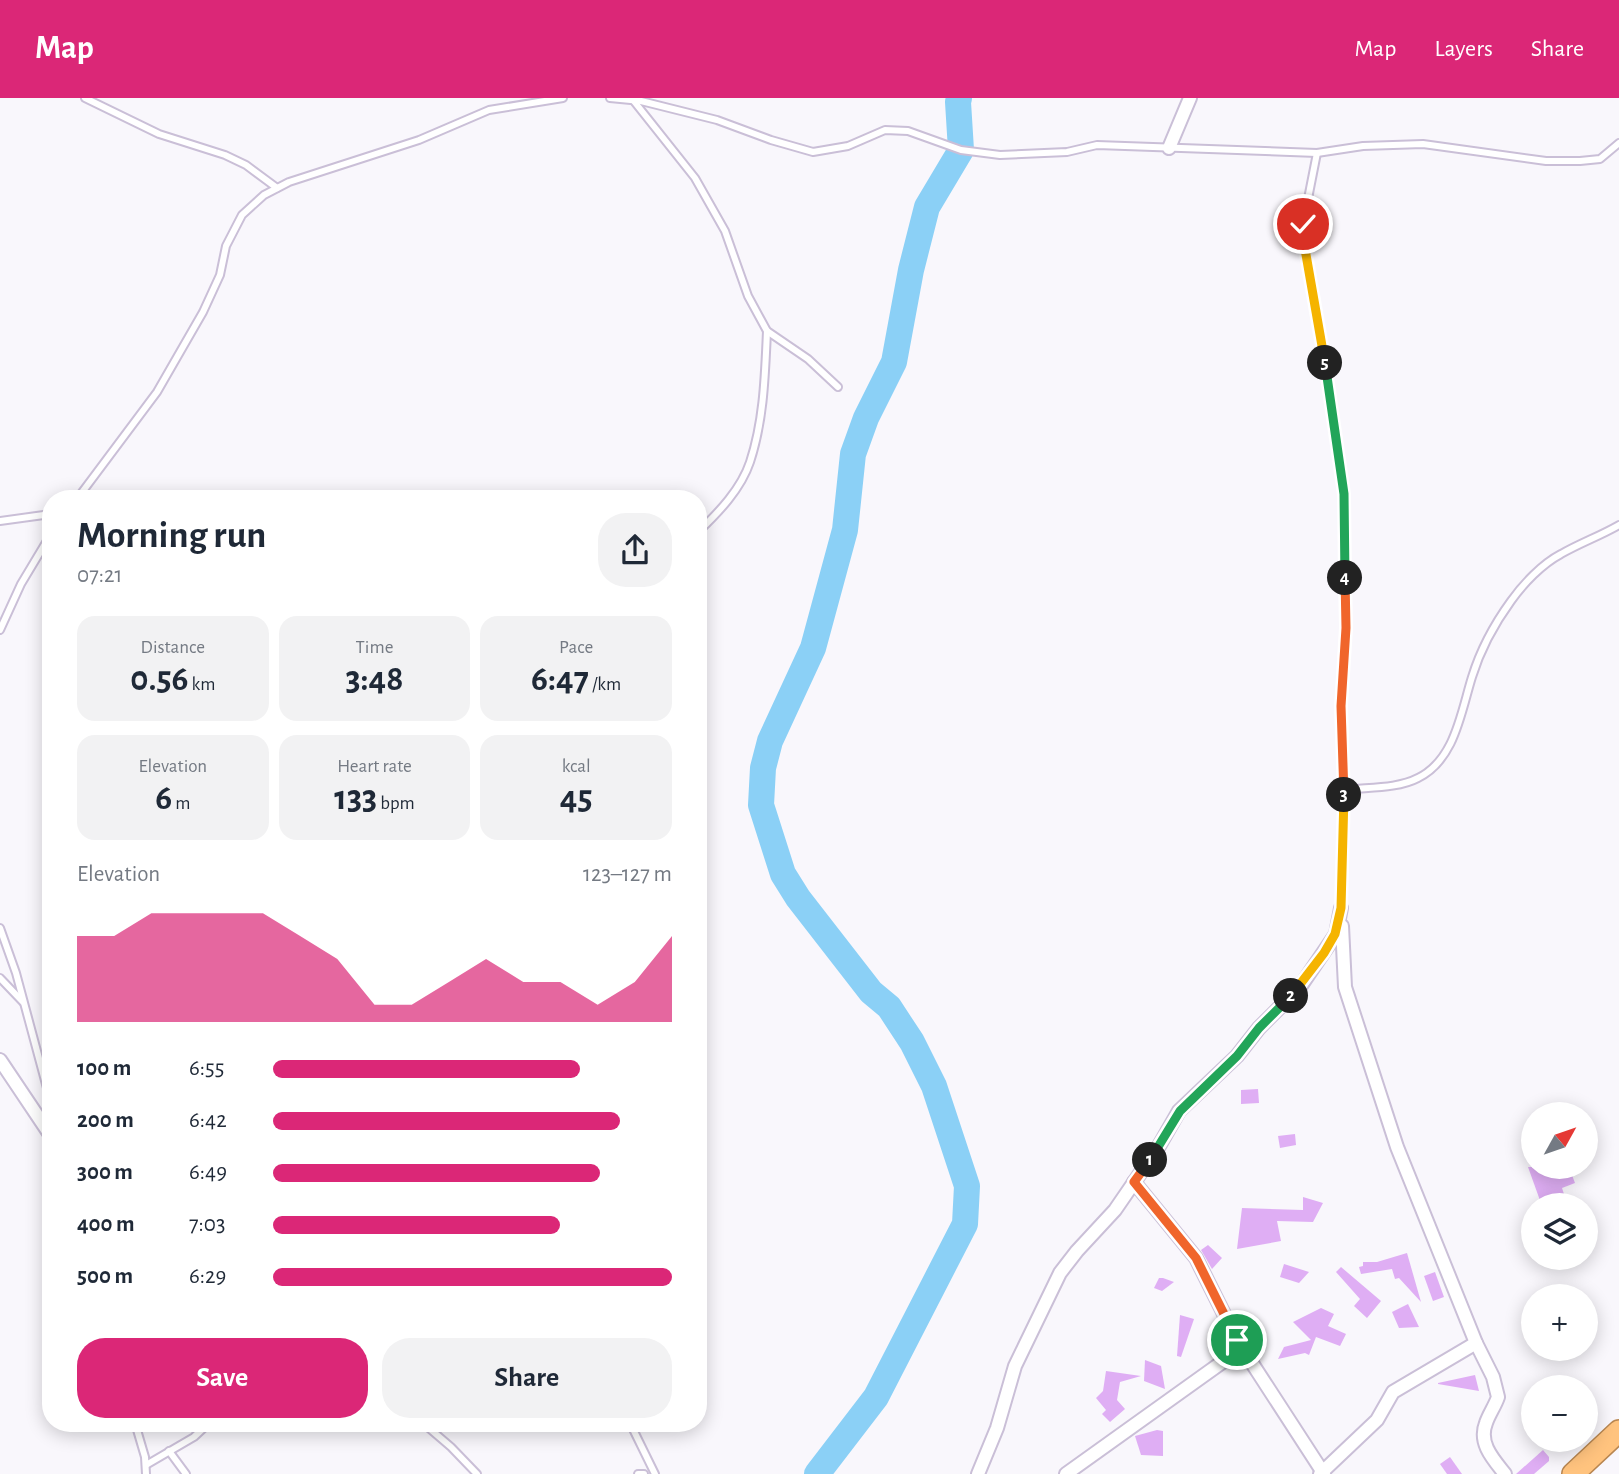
<!DOCTYPE html>
<html lang="en">
<head>
<meta charset="utf-8">
<style>
	:root { --surface:#fff; --page:#f2f2f3; --text:#1f2937; --muted:#747a83; --accent:#db2777 }
	body { margin:0; font-family:"Alegreya Sans",sans-serif; background:var(--page); color:var(--text); height:100vh; display:flex; flex-direction:column; font-size:26px; white-space:nowrap }
	* { box-sizing:border-box; margin:0 }
	p { font-size:23px; color:var(--muted) }
	.icon { flex:none; width:38px; height:38px; fill:none; stroke:currentColor; stroke-width:2; stroke-linecap:round; stroke-linejoin:round }
	.map { position:relative; flex:1; overflow:hidden }
	.side { position:absolute; left:42px; top:392px; width:665px; height:942px; display:flex; flex-direction:column; background:var(--surface); border-radius:28px; box-shadow:0 4px 18px #0003 }
	.side>* { flex:none }
	.needle { width:46px; rotate:50deg }
	.tools { position:absolute; left:1521px; top:1004px; display:grid; gap:14px }
	.tools a { display:grid; place-items:center; width:77px; height:77px; border-radius:50%; background:var(--surface); box-shadow:0 4px 18px #0003; font-size:35px }
	.pin { position:absolute; display:grid; place-items:center; width:60px; height:60px; color:#fff; margin:-30px; border:4px solid #fff; border-radius:50%; box-shadow:0 2px 7px #0007 }
	.km { position:absolute; width:35px; height:35px; margin:-18px; border-radius:50%; background:#222; color:#fff; font-size:19px; line-height:35px; text-align:center }
	.round { display:grid; place-items:center; flex:none; width:74px; height:74px; border-radius:28px; background:var(--page) }
	.summary { display:flex; align-items:center; justify-content:space-between; height:119px; padding:0 35px }
	h1 { font-size:38px; font-weight:600; line-height:52px }
	.figures { display:grid; grid-template-columns:repeat(3,1fr); gap:10px; height:119px; padding:7px 35px }
	.figures div { display:grid; align-content:center; border-radius:18px; background:var(--page); text-align:center }
	.figures b { font-size:35px; font-weight:600 }
	.figures small { font-size:19px; font-weight:400 }
	.figures p { font-size:19px }
	.chart { height:196px; padding:14px 35px }
	.chart p { display:flex; justify-content:space-between }
	.chart svg { width:100%; height:126px; margin-top:7px; fill:var(--accent); opacity:.7 }
	.action { display:flex; gap:14px; margin-top:auto; padding:14px 35px }
	.action a { flex:1; height:80px; border-radius:28px; background:var(--accent); color:#fff; font-size:28px; font-weight:600; line-height:80px; text-align:center }
	.action a+a { background:var(--page); color:var(--text) }
	ul { padding:0 35px; list-style:none; font-size:23px }
	li { display:grid; grid-template-columns:112px 84px 1fr; align-items:center; height:52px }
	li i { height:18px; border-radius:9px; background:var(--accent) }
	header { display:flex; align-items:center; gap:42px; box-sizing:border-box; height:98px; padding:0 35px; background:var(--accent); color:#fff }
	header strong { font-size:33px }
	nav { display:flex; gap:38px; margin-inline-start:auto; font-size:24px }
	.map>svg:first-child { display:block }
	.lines { fill:none; stroke-linecap:round; stroke-linejoin:round }
	.river { stroke:#8bd0f6; stroke-width:26 }
	.building { fill:#dfaef4 }
	.service-casing { stroke:#cabfd7; stroke-width:10 }
	.minor-casing { stroke:#cabfd7; stroke-width:16 }
	.trunk-casing { stroke:#b88651; stroke-width:24 }
	.service { stroke:#fff; stroke-width:6 }
	.minor { stroke:#fff; stroke-width:12 }
	.trunk { stroke:#ffc37e; stroke-width:21 }
	.split-1-casing { stroke:#fff; stroke-width:14 }
	.split-2-casing { stroke:#fff; stroke-width:14 }
	.split-3-casing { stroke:#fff; stroke-width:14 }
	.split-4-casing { stroke:#fff; stroke-width:14 }
	.split-5-casing { stroke:#fff; stroke-width:14 }
	.split-6-casing { stroke:#fff; stroke-width:14 }
	.split-1 { stroke:#f0652b; stroke-width:9 }
	.split-2 { stroke:#22a559; stroke-width:9 }
	.split-3 { stroke:#f5b400; stroke-width:9 }
	.split-4 { stroke:#f0652b; stroke-width:9 }
	.split-5 { stroke:#22a559; stroke-width:9 }
	.split-6 { stroke:#f5b400; stroke-width:9 }
</style>
</head>
<body>
<header>
<strong>Map</strong>
<nav><a>Map</a><a>Layers</a><a>Share</a></nav>
</header>
<div class="map">
<svg width="1619" height="1376" viewBox="0 0 1619 1376">
	<rect width="100%" height="100%" fill="#f9f7fc"/>
	<g class="lines">
		<polyline class="river" points="817,1376 876,1299 965,1126 967,1088 934,988 912,944 889,909 871,894 798,800 783,776 761,707 763,670 770,643 813,550 845,432 853,356 866,320 894,264 911,172 927,109 961,52 958,4 959,0"/>
	</g>
	<g class="building">
		<polygon points="1258,991 1259,1005 1241,1006 1241,992"/>
		<polygon points="1295,1036 1296,1047 1280,1050 1278,1038"/>
		<polygon points="1528,1069 1569,1069 1575,1085 1562,1090 1568,1108 1542,1108"/>
		<polygon points="1303,1099 1323,1105 1313,1124 1277,1123 1281,1143 1237,1151 1242,1110 1303,1112"/>
		<polygon points="1208,1147 1222,1160 1212,1171 1201,1152"/>
		<polygon points="1407,1155 1421,1204 1399,1180 1395,1181 1392,1171 1361,1176 1359,1169 1363,1168 1363,1164 1377,1164"/>
		<polygon points="1284,1166 1309,1174 1299,1185 1280,1179"/>
		<polygon points="1341,1169 1381,1203 1367,1220 1354,1208 1360,1201 1336,1174"/>
		<polygon points="1435,1174 1444,1199 1433,1203 1424,1178"/>
		<polygon points="1159,1180 1163,1180 1174,1184 1162,1193 1154,1190"/>
		<polygon points="1408,1206 1419,1229 1399,1230 1392,1214"/>
		<polygon points="1321,1210 1334,1216 1328,1228 1346,1236 1340,1248 1316,1239 1309,1257 1305,1255 1278,1261 1284,1249 1311,1242 1293,1224"/>
		<polygon points="1180,1217 1194,1221 1181,1259 1177,1258"/>
		<polygon points="1145,1262 1161,1268 1165,1291 1144,1283"/>
		<polygon points="1106,1273 1141,1278 1120,1284 1117,1302 1125,1311 1110,1324 1102,1316 1106,1312 1096,1300 1103,1293"/>
		<polygon points="1475,1277 1479,1293 1438,1286 1438,1285"/>
		<polygon points="1157,1332 1163,1333 1163,1358 1141,1357 1135,1338"/>
		<polygon points="1543,1352 1549,1359 1549,1363 1534,1376 1516,1376"/>
		<polygon points="1450,1359 1462,1376 1447,1376 1440,1366"/>
	</g>
	<g class="lines">
		<defs>
			<g id="service">
				<polyline points="85,0 159,36 225,57 246,67 277,90"/>
				<polyline points="610,0 641,3 717,22 771,42 813,54 848,48 885,32 908,33 961,52 1000,57 1067,54 1097,47 1317,55 1363,48 1423,46 1546,63 1580,63 1600,61 1619,45"/>
				<polyline points="633,2 695,80 725,133 748,198 767,233 808,261 838,289"/>
				<polyline points="1317,55 1303,126 1305,151 1322,245 1344,396 1347,530 1341,608 1344,692 1341,810"/>
				<polyline points="77,401 157,294 203,214 220,177 226,148 242,117 264,97 289,84 419,42 489,12 563,0"/>
				<polyline points="0,423 51,416"/>
				<path d="M698,434C719,414 741,391 750,364C764,322 765,276 767,233"/>
				<polyline points="0,532 21,486 51,436"/>
				<path d="M1344,692C1367,689 1397,691 1418,680C1455,662 1461,614 1472,579C1480,553 1495,525 1511,503C1523,486 1542,466 1561,456C1580,445 1600,438 1619,427"/>
				<polyline points="0,830 16,875 51,1005"/>
				<polyline points="0,880 23,904"/>
				<polyline points="135,1325 145,1359 146,1376"/>
				<polyline points="423,1325 451,1349 477,1376"/>
				<polyline points="630,1325 655,1376"/>
				<polyline points="169,1353 186,1376"/>
				<polyline points="146,1367 194,1339 209,1325"/>
				<polyline points="638,1376 644,1376"/>
			</g>
			<g id="minor">
				<polyline points="1169,50 1190,0"/>
				<path d="M1342,828L1345,889L1397,1049L1476,1245L1493,1279L1498,1299C1495,1308 1489,1316 1486,1325C1478,1345 1493,1361 1505,1376"/>
				<polyline points="0,962 51,1038"/>
				<polyline points="1134,1084 1196,1160 1237,1242 1324,1376"/>
				<polyline points="978,1376 997,1330 1015,1268 1060,1175 1077,1153 1115,1112 1159,1048 1179,1013 1237,958 1259,930 1300,889 1336,836 1341,810"/>
				<polyline points="1066,1376 1242,1250"/>
				<polyline points="1320,1376 1377,1322 1393,1294 1476,1245"/>
			</g>
			<polyline id="trunk" points="1573,1376 1619,1333"/>
		</defs>
		<use href="#service" class="service-casing"/>
		<use href="#minor" class="minor-casing"/>
		<use href="#trunk" class="trunk-casing"/>
		<use href="#service" class="service"/>
		<use href="#minor" class="minor"/>
		<use href="#trunk" class="trunk"/>
	</g>
	<g class="lines">
		<defs>
			<polyline id="split-1" points="1150,1062 1134,1084 1196,1160 1237,1242"/>
			<polyline id="split-2" points="1150,1062 1180,1013 1237,958 1259,930 1291,898"/>
			<polyline id="split-3" points="1291,898 1324,855 1335,836 1341,810 1344,697"/>
			<polyline id="split-4" points="1344,697 1341,608 1346,530 1345,480"/>
			<polyline id="split-5" points="1325,265 1344,396 1345,480"/>
			<polyline id="split-6" points="1303,126 1305,151 1325,265"/>
		</defs>
		<use href="#split-1" class="split-1-casing"/>
		<use href="#split-2" class="split-2-casing"/>
		<use href="#split-3" class="split-3-casing"/>
		<use href="#split-4" class="split-4-casing"/>
		<use href="#split-5" class="split-5-casing"/>
		<use href="#split-6" class="split-6-casing"/>
		<use href="#split-1" class="split-1"/>
		<use href="#split-2" class="split-2"/>
		<use href="#split-3" class="split-3"/>
		<use href="#split-4" class="split-4"/>
		<use href="#split-5" class="split-5"/>
		<use href="#split-6" class="split-6"/>
	</g>
</svg>
<div class="tools">
<a><svg class="needle" viewBox="-14 -14 28 28"><path d="M0-13l5 13h-10z" fill="#e53935"/><path d="M0 13l5-13h-10z" fill="#747a83"/></svg></a>
<a><svg class="icon" aria-label="layers" viewBox="0 0 24 24"><path d="M12 4l9 5-9 5-9-5zM3 14l9 5 9-5"/></svg></a>
<a>+</a>
<a>−</a>
</div>
<div class="pin" style="left:1237px;top:1242px;background:#1e9e55"><svg class="icon" aria-label="arrive" viewBox="0 0 24 24"><path d="M6 21V4h12l-3 4 3 4H6"/></svg></div>
<div class="pin" style="left:1303px;top:126px;background:#d93025"><svg class="icon" aria-label="check" viewBox="0 0 24 24"><path d="M5 12l5 5 9-10"/></svg></div>
<b class="km" style="left:1150px;top:1062px">1</b>
<b class="km" style="left:1291px;top:898px">2</b>
<b class="km" style="left:1344px;top:697px">3</b>
<b class="km" style="left:1345px;top:480px">4</b>
<b class="km" style="left:1325px;top:265px">5</b>
<section class="side">
<div class="summary"><div><h1>Morning run</h1><p>07:21</p></div><a class="round"><svg class="icon" aria-label="share" viewBox="0 0 24 24"><path d="M12 15V3M7 8l5-5 5 5M5 13v7h14v-7"/></svg></a></div>
<div class="figures">
<div><p>Distance</p><b>0.56<small> km</small></b></div>
<div><p>Time</p><b>3:48</b></div>
<div><p>Pace</p><b>6:47<small> /km</small></b></div>
</div>
<div class="figures">
<div><p>Elevation</p><b>6<small> m</small></b></div>
<div><p>Heart rate</p><b>133<small> bpm</small></b></div>
<div><p>kcal</p><b>45</b></div>
</div>
<div class="chart"><p><span>Elevation</span>123–127 m</p>
<svg viewBox="0 0 160 44" preserveAspectRatio="none"><path d="M0 44V14L10 14L20 6L30 6L40 6L50 6L60 14L70 22L80 38L90 38L100 30L110 22L120 30L130 30L140 38L150 30L160 14V44z"/></svg>
</div>
<ul>
<li><b>100 m</b>6:55<i style="width:77%"></i></li>
<li><b>200 m</b>6:42<i style="width:87%"></i></li>
<li><b>300 m</b>6:49<i style="width:82%"></i></li>
<li><b>400 m</b>7:03<i style="width:72%"></i></li>
<li><b>500 m</b>6:29<i style="width:100%"></i></li>
</ul>
<div class="action"><a>Save</a><a>Share</a></div>
</section>
</div>
</body>
</html>
